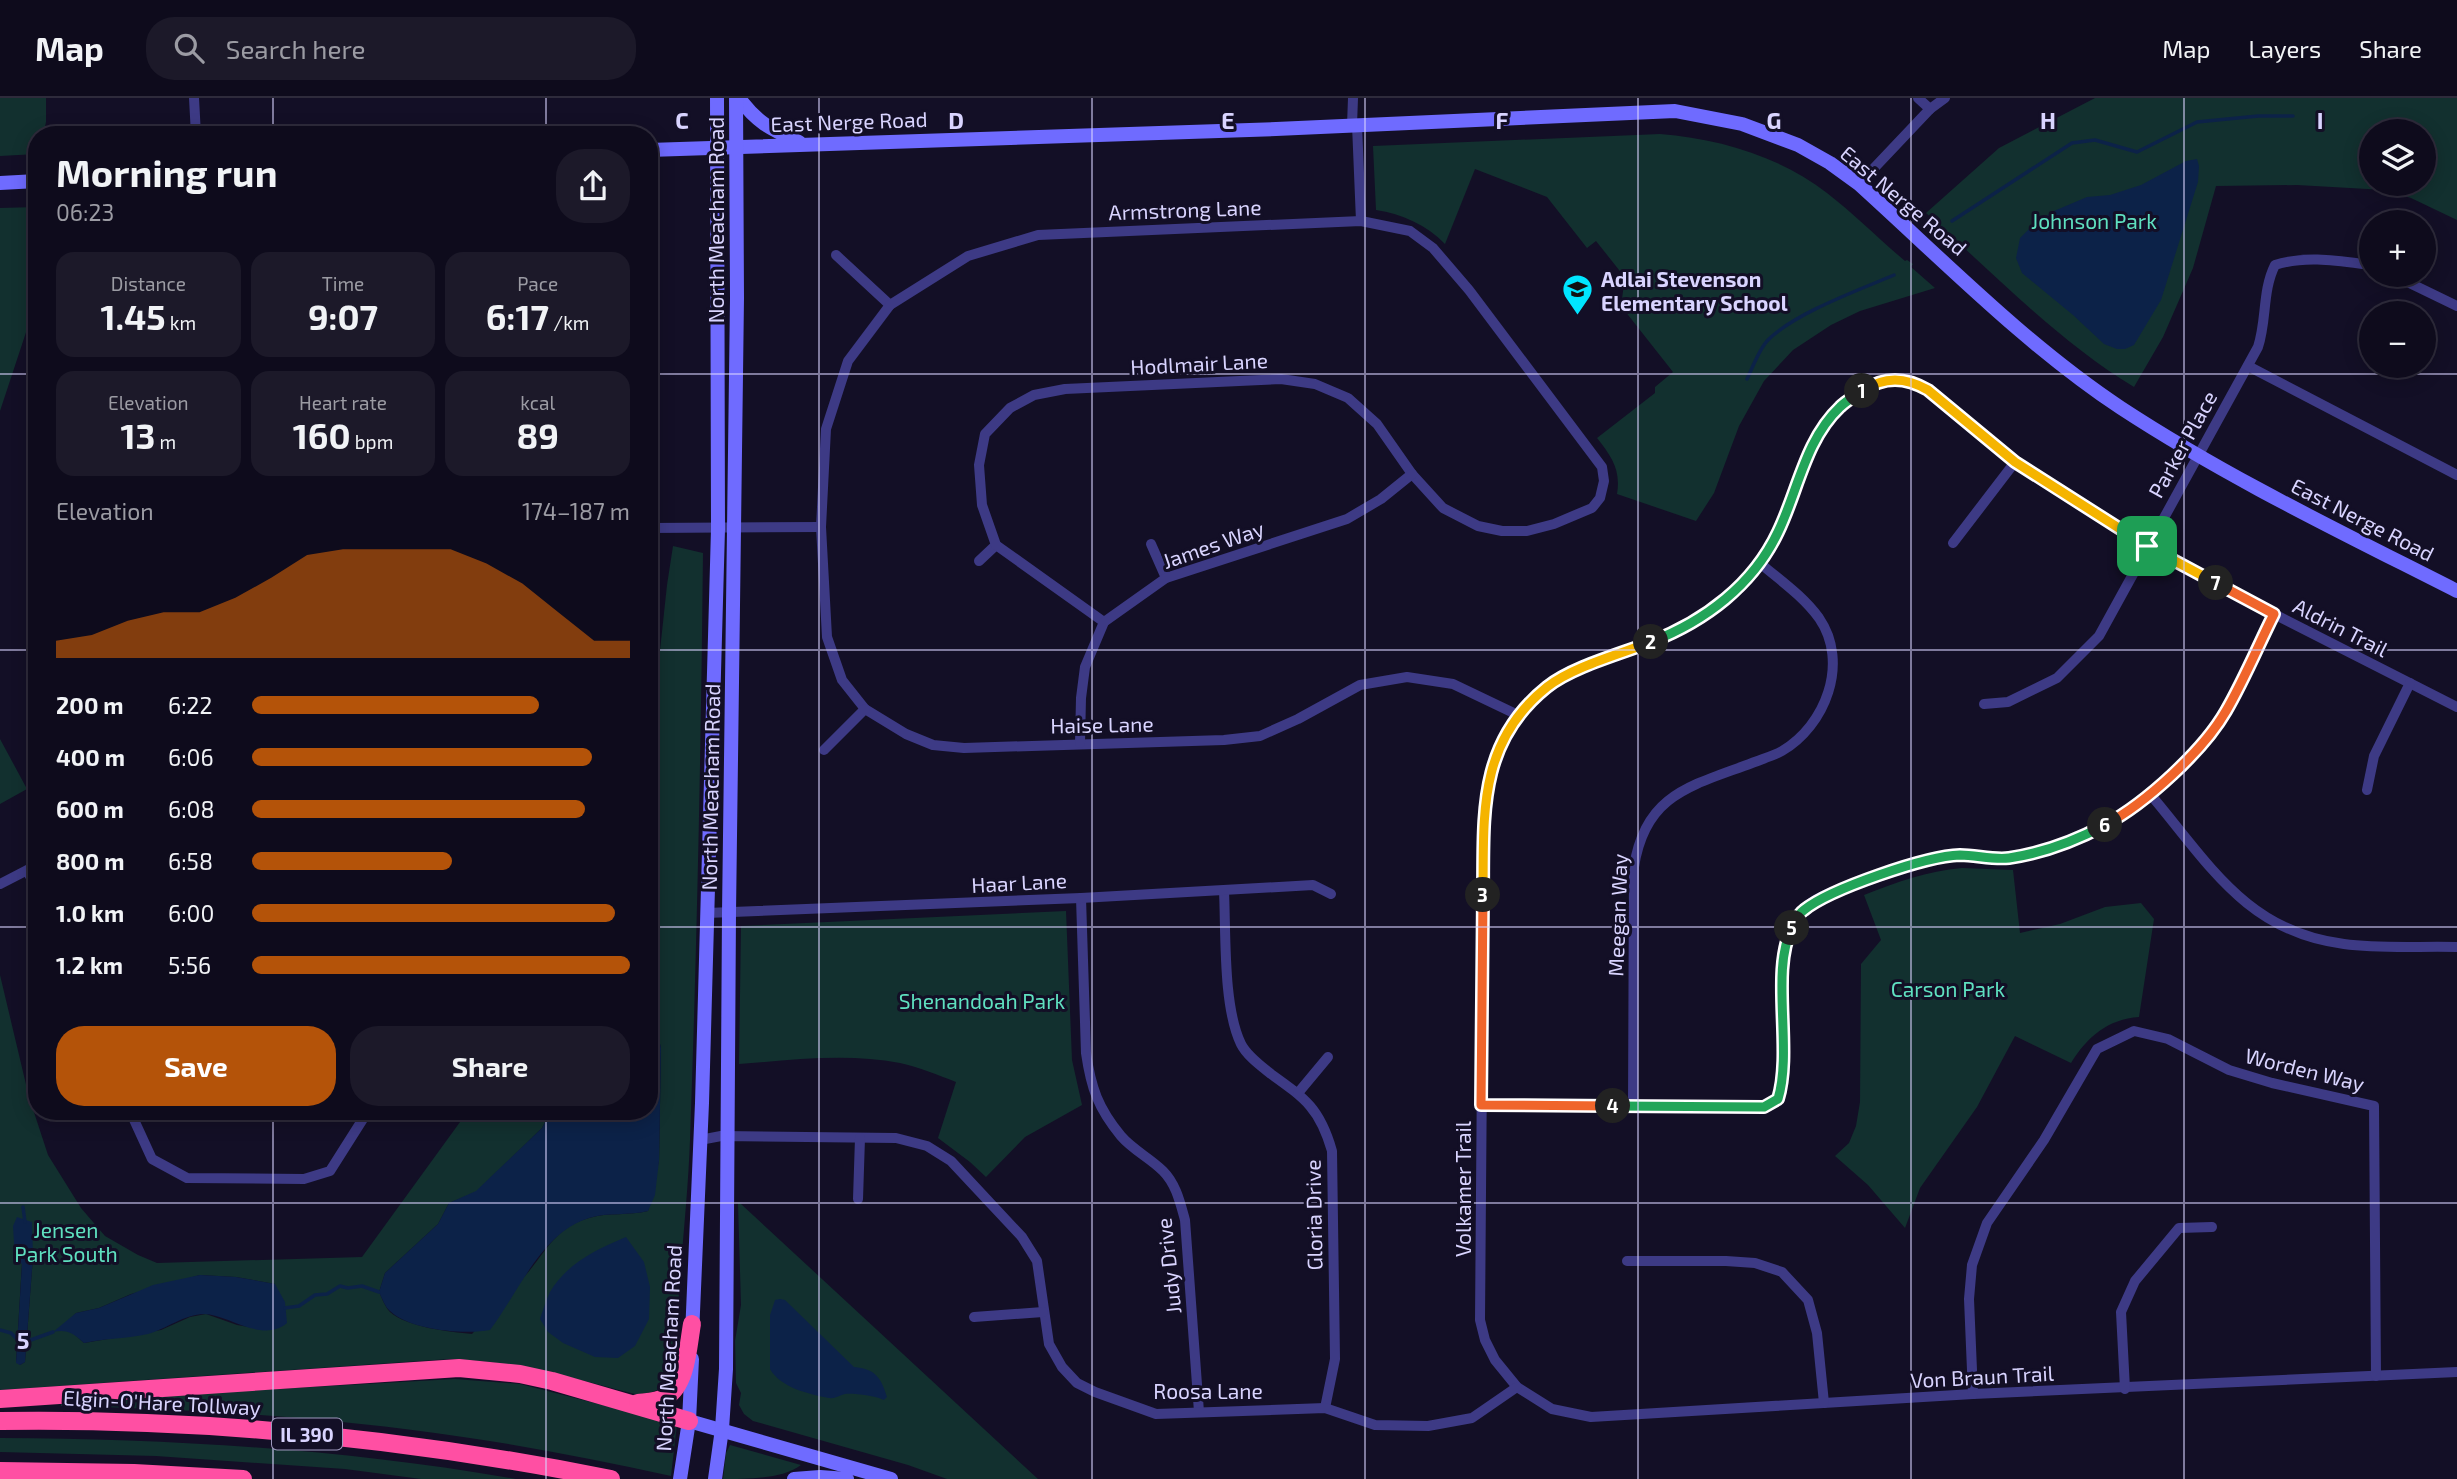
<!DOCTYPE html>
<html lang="en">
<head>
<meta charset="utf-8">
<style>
	:root { --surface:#0e0b1c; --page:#1c1929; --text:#f1f3f6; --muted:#9b9ba3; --line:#2e2b3b; --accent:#b45309 }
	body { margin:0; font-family:"Exo 2",sans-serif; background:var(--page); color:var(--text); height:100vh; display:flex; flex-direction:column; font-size:26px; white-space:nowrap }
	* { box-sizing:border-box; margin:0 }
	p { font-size:23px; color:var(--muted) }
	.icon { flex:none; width:38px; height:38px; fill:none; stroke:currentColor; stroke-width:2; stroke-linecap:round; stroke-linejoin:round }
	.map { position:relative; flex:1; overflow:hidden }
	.panel { position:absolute; left:28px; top:28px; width:630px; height:994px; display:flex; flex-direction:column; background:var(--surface); border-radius:28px; box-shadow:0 4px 18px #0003,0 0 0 2px var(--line) }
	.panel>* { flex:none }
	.tools { position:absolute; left:2359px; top:21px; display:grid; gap:14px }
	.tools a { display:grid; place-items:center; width:77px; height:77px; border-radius:50%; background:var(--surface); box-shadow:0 4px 18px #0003,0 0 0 2px var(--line); font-size:35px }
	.pin { position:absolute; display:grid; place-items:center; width:60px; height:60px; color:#fff; margin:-30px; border-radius:14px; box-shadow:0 4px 10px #0006 }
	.km { position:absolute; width:35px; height:35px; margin:-18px; border-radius:50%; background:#222; color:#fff; font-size:19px; line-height:35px; text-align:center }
	.round { display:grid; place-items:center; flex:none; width:74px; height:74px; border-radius:28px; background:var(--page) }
	.headline { display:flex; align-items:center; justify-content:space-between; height:119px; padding:0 28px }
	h1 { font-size:38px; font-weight:700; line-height:52px }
	.stats { display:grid; grid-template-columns:repeat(3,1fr); gap:10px; height:119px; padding:7px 28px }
	.stats div { display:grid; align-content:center; border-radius:18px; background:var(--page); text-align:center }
	.stats b { font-size:35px; font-weight:700 }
	.stats small { font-size:19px; font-weight:400 }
	.stats p { font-size:19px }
	.chart { height:196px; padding:14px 28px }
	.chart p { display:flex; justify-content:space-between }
	.chart svg { width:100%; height:126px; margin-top:7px; fill:var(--accent); opacity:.7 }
	.primary-button { display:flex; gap:14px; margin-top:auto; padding:14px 28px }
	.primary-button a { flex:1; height:80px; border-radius:28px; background:var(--accent); color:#fff; font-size:28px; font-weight:700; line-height:80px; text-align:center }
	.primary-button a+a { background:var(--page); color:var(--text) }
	ul { padding:0 28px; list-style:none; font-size:23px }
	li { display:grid; grid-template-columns:112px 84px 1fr; align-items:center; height:52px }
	li i { height:18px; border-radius:9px; background:var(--accent) }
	header { display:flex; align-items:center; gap:42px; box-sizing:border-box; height:98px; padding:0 35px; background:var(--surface); border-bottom:2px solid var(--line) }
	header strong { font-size:33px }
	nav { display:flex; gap:38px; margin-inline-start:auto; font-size:24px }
	.search { width:490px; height:63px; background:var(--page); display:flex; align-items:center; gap:18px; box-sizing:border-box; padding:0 24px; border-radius:28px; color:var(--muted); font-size:26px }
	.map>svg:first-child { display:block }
	.green { fill:#12302f; fill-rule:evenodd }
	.water { fill:#0c2248 }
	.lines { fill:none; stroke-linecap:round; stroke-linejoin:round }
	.stream { stroke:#0c2248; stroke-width:3.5 }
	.minor { stroke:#3d3a85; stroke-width:10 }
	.secondary { stroke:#6f6bff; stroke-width:14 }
	.motorway { stroke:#ff4fa3; stroke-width:18 }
	.split-1-casing { stroke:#fff; stroke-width:14 }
	.split-2-casing { stroke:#fff; stroke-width:14 }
	.split-3-casing { stroke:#fff; stroke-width:14 }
	.split-4-casing { stroke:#fff; stroke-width:14 }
	.split-5-casing { stroke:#fff; stroke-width:14 }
	.split-6-casing { stroke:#fff; stroke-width:14 }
	.split-7-casing { stroke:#fff; stroke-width:14 }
	.split-8-casing { stroke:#fff; stroke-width:14 }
	.split-1 { stroke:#f5b400; stroke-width:9 }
	.split-2 { stroke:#22a559; stroke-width:9 }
	.split-3 { stroke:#f5b400; stroke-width:9 }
	.split-4 { stroke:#f0652b; stroke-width:9 }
	.split-5 { stroke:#22a559; stroke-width:9 }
	.split-6 { stroke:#22a559; stroke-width:9 }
	.split-7 { stroke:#f0652b; stroke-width:9 }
	.split-8 { stroke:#f5b400; stroke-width:9 }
	.grid { fill:none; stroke:#d9d4ff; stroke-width:2; stroke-opacity:0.55 }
	.labels { text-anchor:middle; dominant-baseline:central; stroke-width:6; stroke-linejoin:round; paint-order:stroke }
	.shield { fill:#130f26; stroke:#9e99be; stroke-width:2 }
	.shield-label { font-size:19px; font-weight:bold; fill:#d9d4ff }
	.street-label { font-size:21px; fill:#d9d4ff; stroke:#130f26 }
	.park-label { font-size:21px; fill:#5fe0c0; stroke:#130f26 }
	.poi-label { font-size:21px; font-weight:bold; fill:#d9d4ff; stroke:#130f26; text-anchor:start }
	.grid-label { font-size:23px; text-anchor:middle; font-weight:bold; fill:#d9d4ff; stroke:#130f26; stroke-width:6; stroke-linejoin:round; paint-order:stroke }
</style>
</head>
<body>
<header>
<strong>Map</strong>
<div class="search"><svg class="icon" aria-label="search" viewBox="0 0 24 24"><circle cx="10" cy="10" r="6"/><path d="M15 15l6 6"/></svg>Search here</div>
<nav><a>Map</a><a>Layers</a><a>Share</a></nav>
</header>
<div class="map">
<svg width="2457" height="1381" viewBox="0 0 2457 1381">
	<rect width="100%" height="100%" fill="#130f26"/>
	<g class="green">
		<polygon points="0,0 46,0 46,24 43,37 37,37 37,56 0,58"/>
		<path d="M2095,0H2457V122L2411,100L2385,92L2297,87L2216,88L2193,170L2163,239L2134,289C2057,242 1993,175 1926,115L1999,50ZM2371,33H2424V86H2371Z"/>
		<path d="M1660,36C1720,41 1779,58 1827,95C1854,116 1879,141 1905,163L1907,162L1913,166L1911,169L1935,190L1860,213L1831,227L1793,252L1764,283L1739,328L1714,395L1696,423L1617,396C1621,372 1612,359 1597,340L1655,295V289L1673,274L1621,208L1624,186L1627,182L1596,143L1587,150L1547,99L1475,71L1445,146C1427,127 1402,116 1376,112L1373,48Z"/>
		<polygon points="37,109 37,201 0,313 0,110"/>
		<path d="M673,448L703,455C701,651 697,846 690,1042C688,1099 681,1155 678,1211C676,1231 680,1255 673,1274C666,1292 652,1296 635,1296C573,1280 514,1263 449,1261L0,1292V877L29,999L48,1057L81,1110L105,1138L138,1157L157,1165L362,1159L468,1013H551L542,1030L476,1094L449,1105L438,1126L385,1175L379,1194C382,1200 385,1209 390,1214C407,1229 449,1234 472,1236C491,1215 512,1194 530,1172C549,1148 558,1129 589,1120C608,1114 629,1118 648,1113L659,1063L661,950L654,922L649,921V655L667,487ZM33,1158L25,1264L20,1267L16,1264L22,1165ZM200,1177L236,1179L275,1186L266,1232L237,1227L206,1216L190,1219L161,1232L84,1245L73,1235L64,1232L65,1226L76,1215L99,1210L131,1196Z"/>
		<polygon points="0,641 27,691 0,706"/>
		<path d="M1962,770L2013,772L2020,835L2060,826L2105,809L2141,805L2154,821L2139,919C2108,921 2087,939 2071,965L2015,938L1977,1009L1920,1090L1905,1130L1868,1087L1835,1058L1849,1045L1856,1028L1860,1004L1861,866L1881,842L1864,797C1897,784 1927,773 1962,770Z"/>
		<path d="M1066,813L1072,962L1082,1007L1025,1039L986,1079L970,1064L938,1040L956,984C938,977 919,969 900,965C847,955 793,962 739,966L741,828Z"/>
		<polygon points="738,1105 741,1106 1038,1381 947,1381 908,1367 753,1323 744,1316 739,1307 741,1295 736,1285 735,1243 741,1207"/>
		<path d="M455,1281L520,1286L677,1326L671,1378C602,1363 532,1349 463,1339C329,1319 195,1311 61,1308V1303Z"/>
		<path d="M0,1340C173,1341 345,1351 516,1381H421L345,1371L156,1358L0,1354Z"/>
		<path d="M730,1347L801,1367C783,1381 747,1381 723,1381L726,1355Z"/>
	</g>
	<g class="water">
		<polygon points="2197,61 2199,68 2198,84 2161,202 2134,247 2125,251 2117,251 2104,246 2073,217 2022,175 2016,160 2020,140 2033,127 2054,113 2087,99 2110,97 2141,87 2186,63"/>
		<path d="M649,921L654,922L661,950L659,1063L655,1097L648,1113C629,1118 607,1114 589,1120C541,1135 519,1194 490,1232C465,1237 409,1232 390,1213C385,1209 382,1200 379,1194L385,1175L438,1126L449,1105L476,1093L542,1030L551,1013H649Z"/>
		<polygon points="17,1119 32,1124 33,1158 25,1264 20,1267 16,1265 22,1166 15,1161 13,1128"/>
		<path d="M626,1139L644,1164L650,1189L649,1221L635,1248L618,1260L595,1259L563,1245L548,1234L540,1221C543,1212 546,1202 550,1194C567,1165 597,1151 626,1139Z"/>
		<path d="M200,1177L236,1179L275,1186L285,1204L287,1225C262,1246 228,1216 204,1216C185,1216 166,1231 148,1236C127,1241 105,1240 84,1245C73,1235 67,1231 53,1234L76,1215L99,1210L153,1187Z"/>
		<path d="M780,1201L785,1202L854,1269C875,1271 881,1279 887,1299L884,1302C877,1298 853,1295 845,1296C840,1297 835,1301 829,1300C809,1296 781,1290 770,1271V1217L775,1202Z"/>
	</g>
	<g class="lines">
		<g class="stream">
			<polyline points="1952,123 2072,45 2095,42 2137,54 2197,24 2258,18 2293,18"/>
			<path d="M1747,281C1753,269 1759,251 1768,242C1795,215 1859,192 1894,177"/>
			<polyline points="23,1109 25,1124"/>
			<polyline points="285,1210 299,1208 315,1197 327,1196 340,1188 348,1190 362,1188 379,1194"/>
			<polyline points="0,1232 11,1235 19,1243"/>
			<polyline points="25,1244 53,1234"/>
		</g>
		<g class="minor">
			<polyline points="194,0 196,37"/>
			<polyline points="1918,0 1930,11"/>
			<polyline points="1352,27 1353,0"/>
			<polyline points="1357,27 1361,123"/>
			<polyline points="1859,86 1930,11 1945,0"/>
			<polyline points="836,157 890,207"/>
			<polyline points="2393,177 2457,208"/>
			<polyline points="2248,268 2457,377"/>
			<polyline points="649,430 821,429"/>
			<polyline points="1953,445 2015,364"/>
			<polyline points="1151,446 1166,480"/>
			<polyline points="979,463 996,447"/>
			<polyline points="1104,524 996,447 982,407 979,367 985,336 1010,310 1034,297 1065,291 1281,281 1315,286 1348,300 1377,326 1412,376 1443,410 1478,428 1502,433 1527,433 1554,426 1592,410 1600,400 1604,383 1602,369 1469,192 1433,150 1410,133 1361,123 1038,137 968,158 890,207 848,263 826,331 821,429 827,539 842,582 865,611 906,636 933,647 964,650 1224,642 1260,638 1298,621 1360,587 1407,579 1453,586 1520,618"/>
			<path d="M1984,606L2008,604L2057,580L2099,538L2258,249C2267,222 2262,193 2275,167C2306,157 2339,163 2371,167"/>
			<path d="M2457,609L2274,516L2147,448L2015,364L1928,292C1908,280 1895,281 1873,288C1796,314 1803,421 1756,471C1739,489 1722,506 1701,520C1665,543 1622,553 1583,570C1572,575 1556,582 1546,590C1521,612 1497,645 1489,678C1486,690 1486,702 1484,715L1480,1222L1485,1242L1495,1262L1517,1289L1552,1311L1591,1319L1973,1296L2457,1274"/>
			<polyline points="1080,645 1081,600 1085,569 1104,524 1166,480 1347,421 1381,401 1412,376"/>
			<polyline points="824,652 865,611"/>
			<polyline points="2367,692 2374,658 2410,585"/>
			<path d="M2150,696C2208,764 2246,834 2344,846C2381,851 2420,848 2457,849"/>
			<polyline points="27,773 37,790"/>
			<polyline points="0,786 37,767"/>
			<path d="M1224,793C1226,836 1223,909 1241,946C1247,958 1261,968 1271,976C1306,1001 1320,1011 1332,1053L1335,1261L1325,1310"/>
			<path d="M1081,800L1086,955C1091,990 1098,1010 1121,1038C1133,1052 1150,1060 1163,1073C1176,1086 1180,1104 1185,1122L1199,1314"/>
			<polyline points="707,815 1081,800 1313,787 1331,796"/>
			<polyline points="1298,995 1328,959"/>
			<path d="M1481,1007L1764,1009L1778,1001C1794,949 1766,856 1800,815C1816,795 1849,789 1872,781C1900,771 1927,760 1958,757C1975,756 1994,763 2011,759C2034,754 2060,749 2082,739C2138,713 2191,667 2224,616C2243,588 2259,547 2274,516"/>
			<path d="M1633,1008L1634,769C1645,696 1691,688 1752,665C1762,661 1773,658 1782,653C1825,628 1850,565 1819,520C1803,498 1781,483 1761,466"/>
			<polyline points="130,1013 152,1061 187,1080 304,1081 330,1073 368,1013"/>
			<polyline points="700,1042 721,1038 896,1040 927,1048 951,1063 1022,1139 1037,1163 1049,1246 1062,1269 1077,1285 1095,1294 1156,1316 1325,1310 1375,1327 1428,1328 1472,1320 1517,1289"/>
			<polyline points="858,1101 860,1040"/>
			<polyline points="1627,1163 1726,1163 1755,1165 1782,1174 1808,1202 1817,1235 1824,1305"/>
			<polyline points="974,1219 1043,1214"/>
			<polyline points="2125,1291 2121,1214 2135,1183 2179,1130 2212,1129"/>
			<polyline points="1973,1296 1969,1201 1972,1167 1987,1125 2044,1042 2097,951 2134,933 2168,941 2229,972 2272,985 2374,1008 2376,1278"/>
		</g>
		<g class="secondary">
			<path d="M739,0C757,25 771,31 799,44"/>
			<path d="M649,52L1276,31L1675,13L1742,26L1798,47L1830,65L1859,86C1943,162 2026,247 2121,310C2228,380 2343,435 2457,493"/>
			<polyline points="0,85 37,83"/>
			<polyline points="692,1237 702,1005 718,431 717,0"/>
			<polyline points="689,1323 891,1381"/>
			<polyline points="680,1381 689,1323 692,1261"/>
			<polyline points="715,1381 722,1331 726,1271 729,815 737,200 736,0"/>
			<polyline points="794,1381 820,1379 847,1381"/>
		</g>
		<g class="motorway">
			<polyline points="0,1301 459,1270 520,1276 552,1283 689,1323"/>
			<path d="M638,1305C647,1304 658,1304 666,1299C687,1286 688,1248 692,1226"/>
			<path d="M0,1323C205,1320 410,1341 611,1381"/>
			<polyline points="0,1373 134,1375 243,1381"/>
		</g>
	</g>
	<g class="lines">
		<defs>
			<path id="split-1" d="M1862,293C1885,278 1905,279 1928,292L2015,364L2147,448"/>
			<path id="split-2" d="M1651,544C1705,523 1753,487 1778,434C1798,393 1805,342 1840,309C1846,303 1855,298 1862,293"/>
			<path id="split-3" d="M1483,797C1484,718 1477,645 1547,589C1572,569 1620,556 1651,544"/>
			<polyline id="split-4" points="1483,797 1481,1007 1613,1008"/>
			<path id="split-5" d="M1613,1008L1764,1009L1778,1001C1793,951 1770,873 1792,830"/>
			<path id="split-6" d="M1792,830C1795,824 1798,816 1804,812C1830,791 1926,758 1960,757C1976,757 1993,762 2009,760C2043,755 2075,743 2105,727"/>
			<path id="split-7" d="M2105,727C2146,705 2203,653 2226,613C2244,582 2258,548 2274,516L2216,485"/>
			<polyline id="split-8" points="2147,448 2216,485"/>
		</defs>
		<use href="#split-1" class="split-1-casing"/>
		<use href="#split-2" class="split-2-casing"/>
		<use href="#split-3" class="split-3-casing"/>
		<use href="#split-4" class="split-4-casing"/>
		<use href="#split-5" class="split-5-casing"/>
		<use href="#split-6" class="split-6-casing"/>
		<use href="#split-7" class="split-7-casing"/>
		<use href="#split-8" class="split-8-casing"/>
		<use href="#split-1" class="split-1"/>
		<use href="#split-2" class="split-2"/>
		<use href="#split-3" class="split-3"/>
		<use href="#split-4" class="split-4"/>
		<use href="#split-5" class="split-5"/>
		<use href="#split-6" class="split-6"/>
		<use href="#split-7" class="split-7"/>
		<use href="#split-8" class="split-8"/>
	</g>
	<path class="grid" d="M273,0V37M546,0V37M819,0V1381M1092,0V1381M1365,0V1381M1638,0V1381M1911,0V1381M2184,0V1381M0,276H37M649,276H2457M0,552H37M649,552H2457M0,829H37M649,829H2457M273,1013V1381M546,1013V1381M0,1105H2457"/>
	<defs>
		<symbol id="school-pin" viewBox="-11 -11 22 30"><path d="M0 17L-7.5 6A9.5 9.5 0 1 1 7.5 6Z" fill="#00e5ff" stroke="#130f26"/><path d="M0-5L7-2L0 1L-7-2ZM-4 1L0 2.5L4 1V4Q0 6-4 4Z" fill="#111"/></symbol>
	</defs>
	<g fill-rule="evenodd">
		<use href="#school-pin" x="1560" y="174" width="35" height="47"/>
	</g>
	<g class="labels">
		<rect class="shield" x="272" y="1320.5" width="70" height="31" rx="5"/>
		<g class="shield-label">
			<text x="307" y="1336">IL 390</text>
		</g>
		<g class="street-label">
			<text transform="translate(849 23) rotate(-2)">East Nerge Road</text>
			<text transform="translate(1904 102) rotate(40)">East Nerge Road</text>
			<text transform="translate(1185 111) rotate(-2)">Armstrong Lane</text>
			<text transform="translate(715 122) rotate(-90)">North Meacham Road</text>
			<text transform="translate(1199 265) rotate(-3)">Hodlmair Lane</text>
			<text transform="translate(2182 346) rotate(-61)">Parker Place</text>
			<text transform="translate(2363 421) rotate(27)">East Nerge Road</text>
			<text transform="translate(1213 446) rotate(-19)">James Way</text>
			<text transform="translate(2341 529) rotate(27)">Aldrin Trail</text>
			<text transform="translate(1102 626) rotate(-1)">Haise Lane</text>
			<text transform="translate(710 689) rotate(-89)">North Meacham Road</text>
			<text transform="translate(1019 784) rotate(-3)">Haar Lane</text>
			<text transform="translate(1617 817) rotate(-88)">Meegan Way</text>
			<text transform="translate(2305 971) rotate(14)">Worden Way</text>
			<text transform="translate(1462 1091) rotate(-90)">Volkamer Trail</text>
			<text transform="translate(1313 1117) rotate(-91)">Gloria Drive</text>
			<text transform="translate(1168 1168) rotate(-96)">Judy Drive</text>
			<text transform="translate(668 1250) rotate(-87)">North Meacham Road</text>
			<text transform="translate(1982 1278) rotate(-3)">Von Braun Trail</text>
			<text x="1208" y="1292">Roosa Lane</text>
			<text transform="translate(162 1304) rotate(3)">Elgin-O'Hare Tollway</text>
		</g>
		<g class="park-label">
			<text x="2094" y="122">Johnson Park</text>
			<text x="1948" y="890">Carson Park</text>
			<text x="982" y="902">Shenandoah Park</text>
			<text x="66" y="1131">Jensen<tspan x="66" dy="24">Park South</tspan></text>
		</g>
		<g class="poi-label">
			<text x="1601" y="180">Adlai Stevenson<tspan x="1601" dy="24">Elementary School</tspan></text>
		</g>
	</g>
	<g class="grid-label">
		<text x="682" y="31">C</text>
		<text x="956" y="31">D</text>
		<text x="1228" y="31">E</text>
		<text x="1502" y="31">F</text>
		<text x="1774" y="31">G</text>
		<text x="2048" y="31">H</text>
		<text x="2320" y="31">I</text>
		<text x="23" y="1251">5</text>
	</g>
</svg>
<div class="tools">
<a><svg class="icon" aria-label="layers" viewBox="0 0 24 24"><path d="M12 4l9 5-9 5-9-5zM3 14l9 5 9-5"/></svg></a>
<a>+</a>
<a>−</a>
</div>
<div class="pin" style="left:2147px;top:448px;background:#1e9e55"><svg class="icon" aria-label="arrive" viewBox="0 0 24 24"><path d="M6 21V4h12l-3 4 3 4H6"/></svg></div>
<b class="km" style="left:1862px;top:293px">1</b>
<b class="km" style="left:1651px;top:544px">2</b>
<b class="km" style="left:1483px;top:797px">3</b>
<b class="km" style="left:1613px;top:1008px">4</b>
<b class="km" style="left:1792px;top:830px">5</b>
<b class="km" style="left:2105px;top:727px">6</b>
<b class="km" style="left:2216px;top:485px">7</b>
<section class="panel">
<div class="headline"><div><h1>Morning run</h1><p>06:23</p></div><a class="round"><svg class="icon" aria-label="share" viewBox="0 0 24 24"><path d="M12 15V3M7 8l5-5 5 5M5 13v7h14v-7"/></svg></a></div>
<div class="stats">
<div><p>Distance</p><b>1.45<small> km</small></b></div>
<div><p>Time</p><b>9:07</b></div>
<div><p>Pace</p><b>6:17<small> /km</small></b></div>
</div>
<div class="stats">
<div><p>Elevation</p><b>13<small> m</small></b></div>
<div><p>Heart rate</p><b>160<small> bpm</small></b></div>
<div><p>kcal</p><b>89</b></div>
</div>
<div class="chart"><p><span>Elevation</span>174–187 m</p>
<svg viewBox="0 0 160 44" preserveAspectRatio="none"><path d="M0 44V38L10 36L20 31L30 28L40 28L50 23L60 16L70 8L80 6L90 6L100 6L110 6L120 11L130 18L140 28L150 38L160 38V44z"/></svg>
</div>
<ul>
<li><b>200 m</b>6:22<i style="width:76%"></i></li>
<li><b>400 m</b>6:06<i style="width:90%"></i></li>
<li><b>600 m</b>6:08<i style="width:88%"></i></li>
<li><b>800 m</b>6:58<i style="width:53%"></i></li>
<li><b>1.0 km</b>6:00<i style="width:96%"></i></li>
<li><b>1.2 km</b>5:56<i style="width:100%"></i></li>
</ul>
<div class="primary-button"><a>Save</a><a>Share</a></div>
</section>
</div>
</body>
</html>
